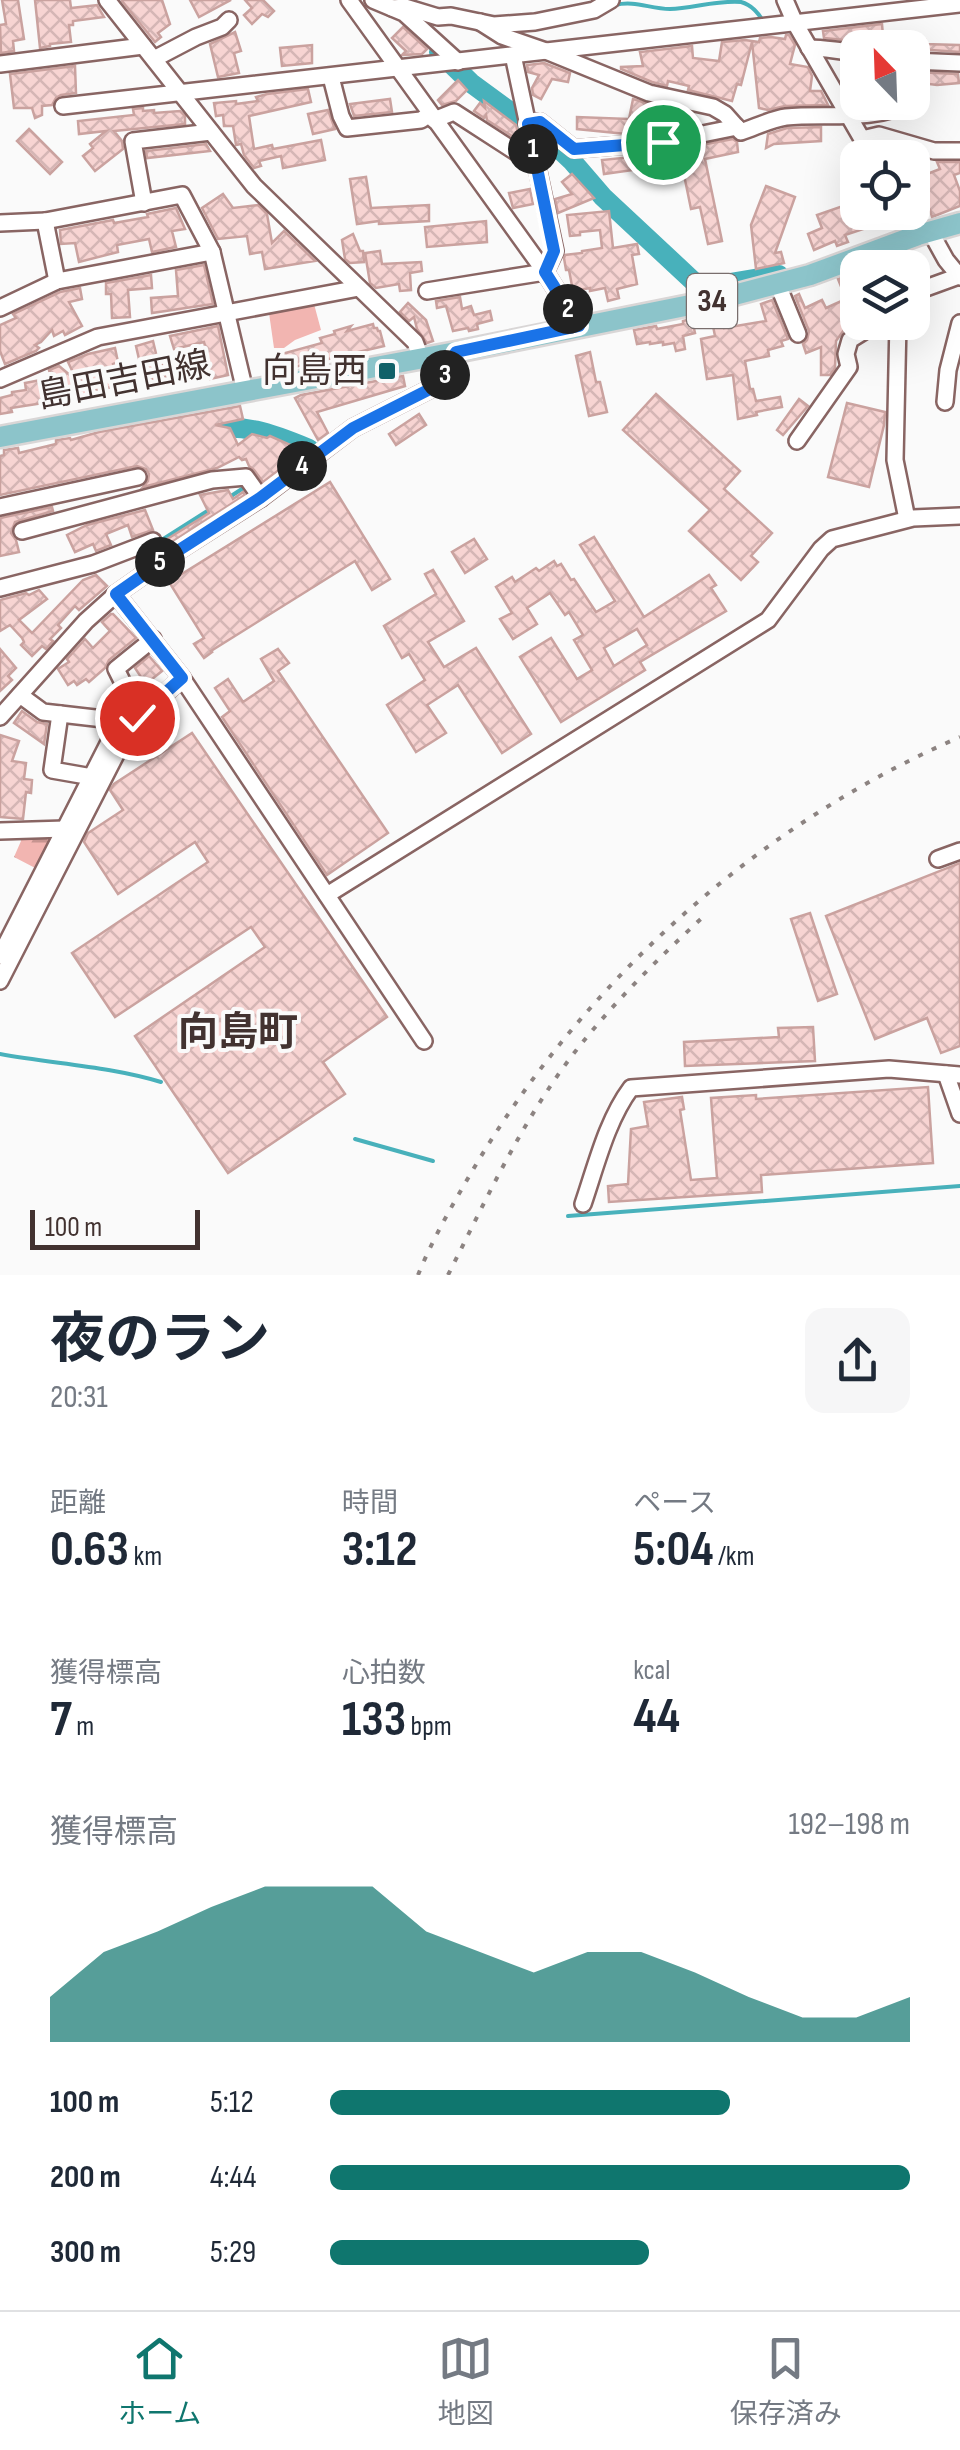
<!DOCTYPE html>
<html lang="ja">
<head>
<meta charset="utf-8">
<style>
	:root { --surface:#fff; --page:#f6f6f7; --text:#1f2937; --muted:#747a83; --line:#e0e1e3; --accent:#0f766e }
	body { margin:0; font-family:"Sofia Sans Condensed","Noto Sans JP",sans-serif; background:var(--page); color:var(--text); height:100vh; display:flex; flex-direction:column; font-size:38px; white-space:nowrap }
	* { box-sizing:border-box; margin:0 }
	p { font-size:32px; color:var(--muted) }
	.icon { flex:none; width:55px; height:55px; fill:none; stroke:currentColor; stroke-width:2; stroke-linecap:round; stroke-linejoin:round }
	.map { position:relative; height:1275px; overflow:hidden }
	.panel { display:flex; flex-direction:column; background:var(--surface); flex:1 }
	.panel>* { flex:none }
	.needle { width:65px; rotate:337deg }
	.tools { position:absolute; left:840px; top:30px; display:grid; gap:20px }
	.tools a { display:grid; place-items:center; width:90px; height:90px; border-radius:20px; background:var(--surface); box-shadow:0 10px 40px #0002; font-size:50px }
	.scale { position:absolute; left:30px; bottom:25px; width:170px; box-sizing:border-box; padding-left:10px; border:5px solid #423230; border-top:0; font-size:28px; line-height:35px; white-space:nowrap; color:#423230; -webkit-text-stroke:8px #fafafa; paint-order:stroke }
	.pin { position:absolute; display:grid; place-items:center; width:85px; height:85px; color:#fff; margin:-42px; border:5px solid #fff; border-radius:50%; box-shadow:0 2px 10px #0007 }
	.km { position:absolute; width:50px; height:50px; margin:-25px; border-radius:50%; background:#222; color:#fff; font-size:28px; line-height:50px; text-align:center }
	.round { display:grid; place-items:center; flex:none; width:105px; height:105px; border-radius:20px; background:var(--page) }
	.headline { display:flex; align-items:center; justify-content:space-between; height:170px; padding:0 50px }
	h1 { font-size:55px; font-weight:700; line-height:75px }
	.metrics { display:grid; grid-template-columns:repeat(3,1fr); gap:15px; height:170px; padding:10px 50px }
	.metrics div { display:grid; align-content:center }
	.metrics b { font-size:50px; font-weight:700 }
	.metrics small { font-size:28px; font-weight:400 }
	.metrics p { font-size:28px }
	.chart { height:280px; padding:20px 50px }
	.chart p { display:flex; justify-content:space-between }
	.chart svg { width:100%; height:180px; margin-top:10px; fill:var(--accent); opacity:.7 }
	ul { padding:0 50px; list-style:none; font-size:32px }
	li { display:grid; grid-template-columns:160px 120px 1fr; align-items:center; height:75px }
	li i { height:25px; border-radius:12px; background:var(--accent) }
	.menu { display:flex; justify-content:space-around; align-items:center; height:140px; border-top:2px solid var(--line); background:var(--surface); font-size:28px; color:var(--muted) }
	.menu a { display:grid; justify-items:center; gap:5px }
	.menu .selected { color:var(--accent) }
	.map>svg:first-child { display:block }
	.green { fill:#f2b5b1 }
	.forest { fill:url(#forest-firs) }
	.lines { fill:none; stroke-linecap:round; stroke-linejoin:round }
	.stream { stroke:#48b1bb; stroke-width:4 }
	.river { stroke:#48b1bb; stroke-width:20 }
	.building { fill:url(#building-cross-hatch); stroke:#caa29f; stroke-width:2.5; fill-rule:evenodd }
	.minor-casing { stroke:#896563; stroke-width:20 }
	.major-casing { stroke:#d9d6d6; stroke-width:25 }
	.minor { stroke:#fff; stroke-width:15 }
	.major { stroke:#8cc4ca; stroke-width:20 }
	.rail { stroke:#8c8381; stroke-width:4; stroke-dasharray:5 10; stroke-linecap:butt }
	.route-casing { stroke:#fff; stroke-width:20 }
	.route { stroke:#1a73e8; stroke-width:12 }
	.poi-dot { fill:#116168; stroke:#fafafa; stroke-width:4 }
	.labels { text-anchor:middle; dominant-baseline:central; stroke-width:8; stroke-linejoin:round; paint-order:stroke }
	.shield { fill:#fafafa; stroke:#796e6d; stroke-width:2.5 }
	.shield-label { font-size:32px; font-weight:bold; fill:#423230 }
	.poi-label { font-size:35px; fill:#423230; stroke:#fafafa; text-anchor:end }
	.street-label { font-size:35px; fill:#423230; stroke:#fafafa }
	.quarter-label { font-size:40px; font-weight:bold; fill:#423230; stroke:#fafafa }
</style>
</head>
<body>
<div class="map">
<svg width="960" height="1275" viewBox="0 0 960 1275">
	<defs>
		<pattern id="forest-firs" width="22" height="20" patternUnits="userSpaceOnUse" patternTransform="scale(2.5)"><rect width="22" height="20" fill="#f2b5b1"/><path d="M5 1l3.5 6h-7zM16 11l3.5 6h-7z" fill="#c69490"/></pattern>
		<pattern id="building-cross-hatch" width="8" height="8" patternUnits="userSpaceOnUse" patternTransform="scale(2.5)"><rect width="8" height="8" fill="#f7d4d2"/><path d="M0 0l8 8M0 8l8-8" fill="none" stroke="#d5b6b5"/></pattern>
	</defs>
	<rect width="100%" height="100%" fill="#fafafa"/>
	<polygon class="green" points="314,304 321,330 295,340 284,348 274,348 269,313"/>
	<polygon class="forest" points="59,833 39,870 14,857 21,841 19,834"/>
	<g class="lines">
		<g class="stream">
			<path d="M615,5C635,0 650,9 670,9C693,8 718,0 741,2C752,5 758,13 764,22"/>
			<polyline points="228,498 245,487"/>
			<polyline points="157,543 212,508"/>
			<path d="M0,1054C54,1064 108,1066 161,1082"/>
			<polyline points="355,1139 433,1161"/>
			<polyline points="568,1216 960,1186"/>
		</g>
		<g class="river">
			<polyline points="439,52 471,83 554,144 572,161 603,197 693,281 706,287 779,275"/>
			<path d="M201,431C240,421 273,434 309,449"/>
		</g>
	</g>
	<g class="building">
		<polygon points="2,0 18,0 24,39 13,41 14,51 1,53 0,25 6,24"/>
		<polygon points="35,0 70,0 71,8 97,5 104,17 73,21 73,25 69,25 71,42 50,44 50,46 40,48"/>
		<polygon points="124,0 162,0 170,24 158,33 161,37 155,42 122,1"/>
		<polygon points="190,0 231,0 199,17"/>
		<polygon points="245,0 263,0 274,11 268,17 262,14 252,24 244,15 252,8"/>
		<polygon points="882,24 883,36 855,41 824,38 823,31"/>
		<polygon points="403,27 427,49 422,54 402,55 406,51 392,38"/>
		<polygon points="235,32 241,51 234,53 239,73 218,77 210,44"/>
		<polygon points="786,35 789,35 795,45 790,64 808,67 812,76 810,91 821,91 828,105 785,106 768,110 759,108 752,42 741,85 737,84 732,101 688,90 689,86 668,81 667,86 652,82 621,69 621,67 643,66 640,52 692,46 693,58 719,61 722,42 745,40 759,42 760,38 771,37 785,39"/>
		<polygon points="912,39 925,40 924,44 960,45 960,52 901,48 901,44 912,44"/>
		<polygon points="312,45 312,63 282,66 280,48"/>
		<polygon points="544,63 570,73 568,82 552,79 541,99 533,95 532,88 539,75 528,72 527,65"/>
		<polygon points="75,66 76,93 61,95 56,98 52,105 42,106 42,115 35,118 32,108 14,108 10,74"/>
		<polygon points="914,72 958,74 959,83 937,85 913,82"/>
		<polygon points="458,80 467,90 456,101 442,105 438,100"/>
		<polygon points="308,89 311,102 249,116 254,149 272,145 273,149 321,140 325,160 283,168 281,156 259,161 261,166 254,168 244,155 241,144 236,145 233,126 224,126 223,115 216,116 214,103 236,101 236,104 258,101 256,97 267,94"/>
		<polygon points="390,99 392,112 354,116 350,104"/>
		<polygon points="633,99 663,108 662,113 673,110 676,115 691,114 693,122 659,131 626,134 577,129 577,117 629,119"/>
		<polygon points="484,101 516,125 518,133 515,138 487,120 486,115 484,118 474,111 480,103 485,108"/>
		<polygon points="143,108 143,111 154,110 154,113 180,111 185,116 185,124 114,131 122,141 123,149 95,171 83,156 93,148 90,144 106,131 79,134 78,121 134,115 133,109"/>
		<polygon points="328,110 335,129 313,134 308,114"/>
		<polygon points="821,127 821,141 774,144 766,148 768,134 787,128"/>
		<polygon points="29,129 62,162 50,174 17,141"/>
		<polygon points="733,139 737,142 738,152 705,159 722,241 708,244 700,207 691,209 682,165 655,168 653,154"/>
		<polygon points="206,144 210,151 147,158 146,151"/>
		<polygon points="631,157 633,170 604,174 602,160"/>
		<polygon points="937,162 960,162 960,173 954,175 960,191 960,206 932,217 930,210 919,213 914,205 912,198 916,197 912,186 912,172 920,170 922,176 940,169"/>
		<polygon points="572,174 594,198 558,213 555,199 572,194 562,182"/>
		<polygon points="366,177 371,208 429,205 429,221 379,224 379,221 357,224 350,179"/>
		<polygon points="858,181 858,212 894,212 896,220 885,224 884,222 845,235 848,242 837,246 835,241 814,250 808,234 822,228 817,215 849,204 843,186"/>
		<polygon points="766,186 795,197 775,253 781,252 784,263 756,269 751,225"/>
		<polygon points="530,189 533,204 513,208 509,193"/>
		<polygon points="223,194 233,208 258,205 267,214 272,243 284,231 315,261 265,269 262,252 250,254 247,236 218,239 202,208"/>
		<polygon points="176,208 185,229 172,231 176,247 152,252 149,239 117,245 118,252 79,262 75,243 61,244 60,230 113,220 114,223 148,217 147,214"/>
		<polygon points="609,211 613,248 637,244 639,254 632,255 637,284 617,289 619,298 608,301 605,288 590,291 590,288 573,291 569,270 566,270 564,258 565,255 582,253 582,251 602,248 600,230 580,232 580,235 570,236 567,215"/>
		<polygon points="486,221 487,242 427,247 425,227"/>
		<polygon points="353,234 360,251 363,251 364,262 350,263 345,259 342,240"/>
		<polygon points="380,251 382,264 421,262 422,271 410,273 411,290 400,291 399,284 376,288 370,283 365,253"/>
		<polygon points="204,265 213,304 152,313 151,298 178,296 176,270"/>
		<polygon points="858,272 858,322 844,330 836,341 835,368 830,375 821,375 821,347 806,353 803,344 807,340 809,331 795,296 799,294 805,308 822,300 826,308 846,299 838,279"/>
		<polygon points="151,275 152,288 128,290 130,317 112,318 111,294 106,294 106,283"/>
		<polygon points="80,288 82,299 69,302 82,326 65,335 63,331 54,336 52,330 41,342 35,345 39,348 36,351 5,364 0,351 0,325 16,318 13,314 60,292"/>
		<polygon points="460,297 462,309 471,306 474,315 490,311 492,320 477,324 478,329 469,331 468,328 453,331 446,306 437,308 436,301"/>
		<polygon points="772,300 788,339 781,341 783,346 768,350 769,356 745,361 750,389 753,389 756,401 780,397 782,407 756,412 757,415 738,419 733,375 707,379 701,339 715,336 712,321 722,319 724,328 766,321 761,304"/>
		<polygon points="408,303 426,320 433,341 427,343 417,329 414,317 409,321 400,312"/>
		<polygon points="692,319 695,333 683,336 685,349 676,351 674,343 663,345 663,342 650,344 650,342 637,344 634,330 656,326 657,329 683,324 683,321"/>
		<polygon points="373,324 374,328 377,328 378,331 380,331 384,346 290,368 285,353 322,343 320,338 335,334 334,331 351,326 347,331"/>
		<polygon points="218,326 228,375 210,379 207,366 210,365 204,342 174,349 170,336"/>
		<polygon points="153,341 159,366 162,365 167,382 154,386 145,358 139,359 136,346"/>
		<polygon points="115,348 118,362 113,364 118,386 92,391 93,393 56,404 56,401 11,408 12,412 0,414 0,398 12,395 12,392 26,390 25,383 51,378 49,370 59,366 77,381 68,362 88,354"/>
		<polygon points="590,352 596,382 600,382 607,412 589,416 576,356"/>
		<polygon points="403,376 405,386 317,412 328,433 318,440 295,398 301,395"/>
		<polygon points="656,394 740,471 724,489 772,533 751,556 758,562 741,580 689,531 710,510 623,430"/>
		<polygon points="799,399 808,406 783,435 777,430"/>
		<polygon points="847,403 885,412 884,425 869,487 828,477"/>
		<polygon points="240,406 243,419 215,425 230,428 238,445 252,434 267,438 270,436 304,451 263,482 254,470 249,466 246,459 242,460 239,457 217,468 143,487 148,481 149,474 146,469 137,466 0,495 0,456 4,455 4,450 18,448 19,453 56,444 56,440 70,438 71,440 99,432"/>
		<polygon points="419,414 426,425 396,445 389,434"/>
		<polygon points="330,482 390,579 372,590 355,561 211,651 212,652 204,658 194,644 204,638 169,582"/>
		<polygon points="228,490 233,499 243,492 245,495 161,549 164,541 209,513 200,495"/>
		<polygon points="52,507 53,511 15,522 11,533 16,540 19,552 0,556 0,518"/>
		<polygon points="145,510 153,530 132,537 128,525 106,534 111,545 96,551 93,544 75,552 67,535 87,525"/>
		<path d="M594,537L644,617L709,575L716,585L711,588L726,611L640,662L645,670L561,722L520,657L551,638L577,679L592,670L574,640L583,635L569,612L565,615L550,593L527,608L537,624L513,639L500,619L512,613L496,587L512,577L515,582L536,568L539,571L554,561L557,566L561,564L571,580L574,579L596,612L615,601L580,545ZM637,629L647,645L614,666L604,648Z"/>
		<polygon points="474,539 487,559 465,573 452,552"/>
		<polygon points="433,570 464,621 428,642 444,667 476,648 531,734 502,753 458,685 427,705 446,733 416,752 387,705 425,680 409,654 402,658 384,626 436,594 425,574"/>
		<polygon points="96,575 107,586 79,610 75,606 58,625 61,628 50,639 53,641 46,649 42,646 32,656 21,645 24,642 22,638 10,625 0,631 0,600 26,593 29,595 39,590 47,599 19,620 32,633 83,580"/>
		<polygon points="111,614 113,614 136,638 109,660 105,668 89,682 86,679 77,685 74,681 68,685 58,669 69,662 67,659 85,639 93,648 110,631 102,622"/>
		<polygon points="0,649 16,668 8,676 12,680 0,691"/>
		<polygon points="278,649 289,663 278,671 388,833 327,875 222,717 230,711 215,688 228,679 243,702 274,681 261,659"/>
		<polygon points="149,656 162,671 141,688 136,680 141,677 135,668"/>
		<polygon points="22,711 37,722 47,724 44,744 14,723"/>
		<polygon points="192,733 387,1017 323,1062 345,1094 228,1173 135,1036 265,947 251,927 115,1017 72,953 208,862 195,842 118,894 84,842 88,833 123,810 110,790 114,784"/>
		<polygon points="0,735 19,741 12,761 26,763 24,779 32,780 31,793 26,792 23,819 0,817"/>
		<polygon points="960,863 960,1046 941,1053 927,1018 875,1039 826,916"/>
		<polygon points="810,913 837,994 818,1001 791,919"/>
		<polygon points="813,1027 815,1061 685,1066 684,1042 779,1037 778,1028"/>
		<polygon points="928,1087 933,1163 761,1175 762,1192 609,1202 608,1186 628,1184 631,1129 648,1126 644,1102 682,1097 684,1109 680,1110 691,1180 717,1178 711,1098 756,1095 756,1099"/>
	</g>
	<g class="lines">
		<defs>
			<g id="minor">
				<polyline points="107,0 254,186 415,342 421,358"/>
				<polyline points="349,0 545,272 579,326"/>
				<polyline points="373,0 404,13 458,62"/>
				<polyline points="785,0 795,23 873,158"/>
				<polyline points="392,8 405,7 438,17 451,16 494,25 535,22 594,10 611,0"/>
				<path d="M480,22L502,36L546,51L649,93L713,107L725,114L741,132C756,127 771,119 786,117C824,113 877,122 910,102"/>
				<path d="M809,48C827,48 841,52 858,52"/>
				<polyline points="154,59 196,37 222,27 229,20"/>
				<polyline points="912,61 960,63"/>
				<polyline points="0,64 143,46"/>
				<polyline points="331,77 341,116 347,128 421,120 430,114"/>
				<polyline points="63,106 960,4"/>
				<polyline points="434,120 454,112 536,165"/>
				<polyline points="527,123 540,122 574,149 663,142 737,127"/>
				<polyline points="862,139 879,135 934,151 960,151"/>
				<polyline points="144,203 133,141 211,132"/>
				<polyline points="905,212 918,235"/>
				<polyline points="45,221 57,281"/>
				<polyline points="0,223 45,221 182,195 212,252 245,391"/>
				<polyline points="930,231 946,260 960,277"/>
				<polyline points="894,244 897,268"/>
				<polyline points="778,285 798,334"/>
				<polyline points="427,291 545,272 555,251 513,55"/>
				<polyline points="912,293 959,276"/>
				<polyline points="0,308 57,281 212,252"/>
				<polyline points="898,322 895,460 907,519"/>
				<polyline points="0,379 98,337 359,288"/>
				<polyline points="945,402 948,370 960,323"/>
				<polyline points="797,441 849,367 846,354 850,340 879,322"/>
				<polyline points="0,507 138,477"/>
				<polyline points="22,531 212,480 246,477 261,498"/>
				<polyline points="0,588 93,564 153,541"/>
				<polyline points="116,594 182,678 424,1041"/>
				<polyline points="20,695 43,712 121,721"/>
				<polyline points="60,714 52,770 92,777"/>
				<polyline points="0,717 86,621 116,594 176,552 261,498 353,428 438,385 456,352"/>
				<polyline points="0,831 65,829"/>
				<polyline points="938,859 960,851"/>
				<polyline points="327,895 768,620 821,549 832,539 913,518 960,516"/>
				<polyline points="0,956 131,699 116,669 153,639"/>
				<polyline points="0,981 128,731 137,719 182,678"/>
				<polyline points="946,1074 960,1114"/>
				<path d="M583,1204C596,1166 607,1120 631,1088L889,1069L960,1075"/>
			</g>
			<polyline id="major" points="0,437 456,352 715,300 810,275 918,235 960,223"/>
		</defs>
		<use href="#minor" class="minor-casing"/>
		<use href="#major" class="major-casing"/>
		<use href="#minor" class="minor"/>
		<use href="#major" class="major"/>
		<g class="rail">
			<path d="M418,1275C433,1238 454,1202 474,1168C585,980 759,824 960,737"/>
			<path d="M448,1275C488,1196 526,1112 582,1043C619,997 662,955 704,916"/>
		</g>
	</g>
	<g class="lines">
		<defs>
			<polyline id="route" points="137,718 182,678 116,594 176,552 260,498 353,428 438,385 456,352 579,326 545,272 554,251 528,124 540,122 574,149 663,142"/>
		</defs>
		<use href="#route" class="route-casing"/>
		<use href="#route" class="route"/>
	</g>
	<rect class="poi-dot" x="377" y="361" width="20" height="20" rx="5"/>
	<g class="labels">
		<rect class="shield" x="687" y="274" width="50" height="54" rx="8"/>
		<g class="shield-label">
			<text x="712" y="301">34</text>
		</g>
		<g class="poi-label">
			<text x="367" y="371">向島西</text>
		</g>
		<g class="street-label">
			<text transform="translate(124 381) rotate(-11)">島田吉田線</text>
		</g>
		<g class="quarter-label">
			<text x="238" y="1033">向島町</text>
		</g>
	</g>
</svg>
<div class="tools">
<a><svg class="needle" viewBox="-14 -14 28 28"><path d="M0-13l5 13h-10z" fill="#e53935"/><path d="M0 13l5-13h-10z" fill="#747a83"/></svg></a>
<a><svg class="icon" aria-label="locate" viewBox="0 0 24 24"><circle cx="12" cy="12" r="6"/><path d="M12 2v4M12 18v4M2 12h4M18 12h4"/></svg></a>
<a><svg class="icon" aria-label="layers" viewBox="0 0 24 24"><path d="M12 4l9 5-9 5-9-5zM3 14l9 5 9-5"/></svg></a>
</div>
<div class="scale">100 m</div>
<div class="pin" style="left:663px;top:142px;background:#1e9e55"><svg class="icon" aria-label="arrive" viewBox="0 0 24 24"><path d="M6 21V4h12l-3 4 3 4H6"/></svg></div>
<div class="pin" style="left:137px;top:718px;background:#d93025"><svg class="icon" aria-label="check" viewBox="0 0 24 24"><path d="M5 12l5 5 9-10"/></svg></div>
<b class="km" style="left:533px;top:149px">1</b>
<b class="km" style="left:568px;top:309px">2</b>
<b class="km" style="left:445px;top:375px">3</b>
<b class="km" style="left:302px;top:466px">4</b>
<b class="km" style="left:160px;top:562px">5</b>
</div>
<section class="panel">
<div class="headline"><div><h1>夜のラン</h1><p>20:31</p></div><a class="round"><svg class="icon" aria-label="share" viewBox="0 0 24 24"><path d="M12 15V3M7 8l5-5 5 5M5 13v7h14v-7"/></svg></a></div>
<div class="metrics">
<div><p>距離</p><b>0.63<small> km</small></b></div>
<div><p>時間</p><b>3:12</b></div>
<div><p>ペース</p><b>5:04<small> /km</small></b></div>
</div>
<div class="metrics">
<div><p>獲得標高</p><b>7<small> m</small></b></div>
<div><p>心拍数</p><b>133<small> bpm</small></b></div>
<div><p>kcal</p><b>44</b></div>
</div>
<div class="chart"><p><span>獲得標高</span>192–198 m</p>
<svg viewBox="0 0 160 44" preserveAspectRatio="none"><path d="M0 44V33L10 22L20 17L30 11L40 6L50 6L60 6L70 17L80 22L90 27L100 22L110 22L120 27L130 33L140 38L150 38L160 33V44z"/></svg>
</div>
<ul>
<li><b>100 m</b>5:12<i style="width:69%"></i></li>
<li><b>200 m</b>4:44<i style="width:100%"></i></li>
<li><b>300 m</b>5:29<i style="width:55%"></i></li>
</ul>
</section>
<nav class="menu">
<a class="selected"><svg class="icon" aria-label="home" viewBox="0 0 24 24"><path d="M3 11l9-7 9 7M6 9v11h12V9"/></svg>ホーム</a>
<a><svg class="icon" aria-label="map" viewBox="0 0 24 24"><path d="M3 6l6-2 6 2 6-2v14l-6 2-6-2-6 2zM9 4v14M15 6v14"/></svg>地図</a>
<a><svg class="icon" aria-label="saved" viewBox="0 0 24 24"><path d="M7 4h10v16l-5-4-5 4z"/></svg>保存済み</a>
</nav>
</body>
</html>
